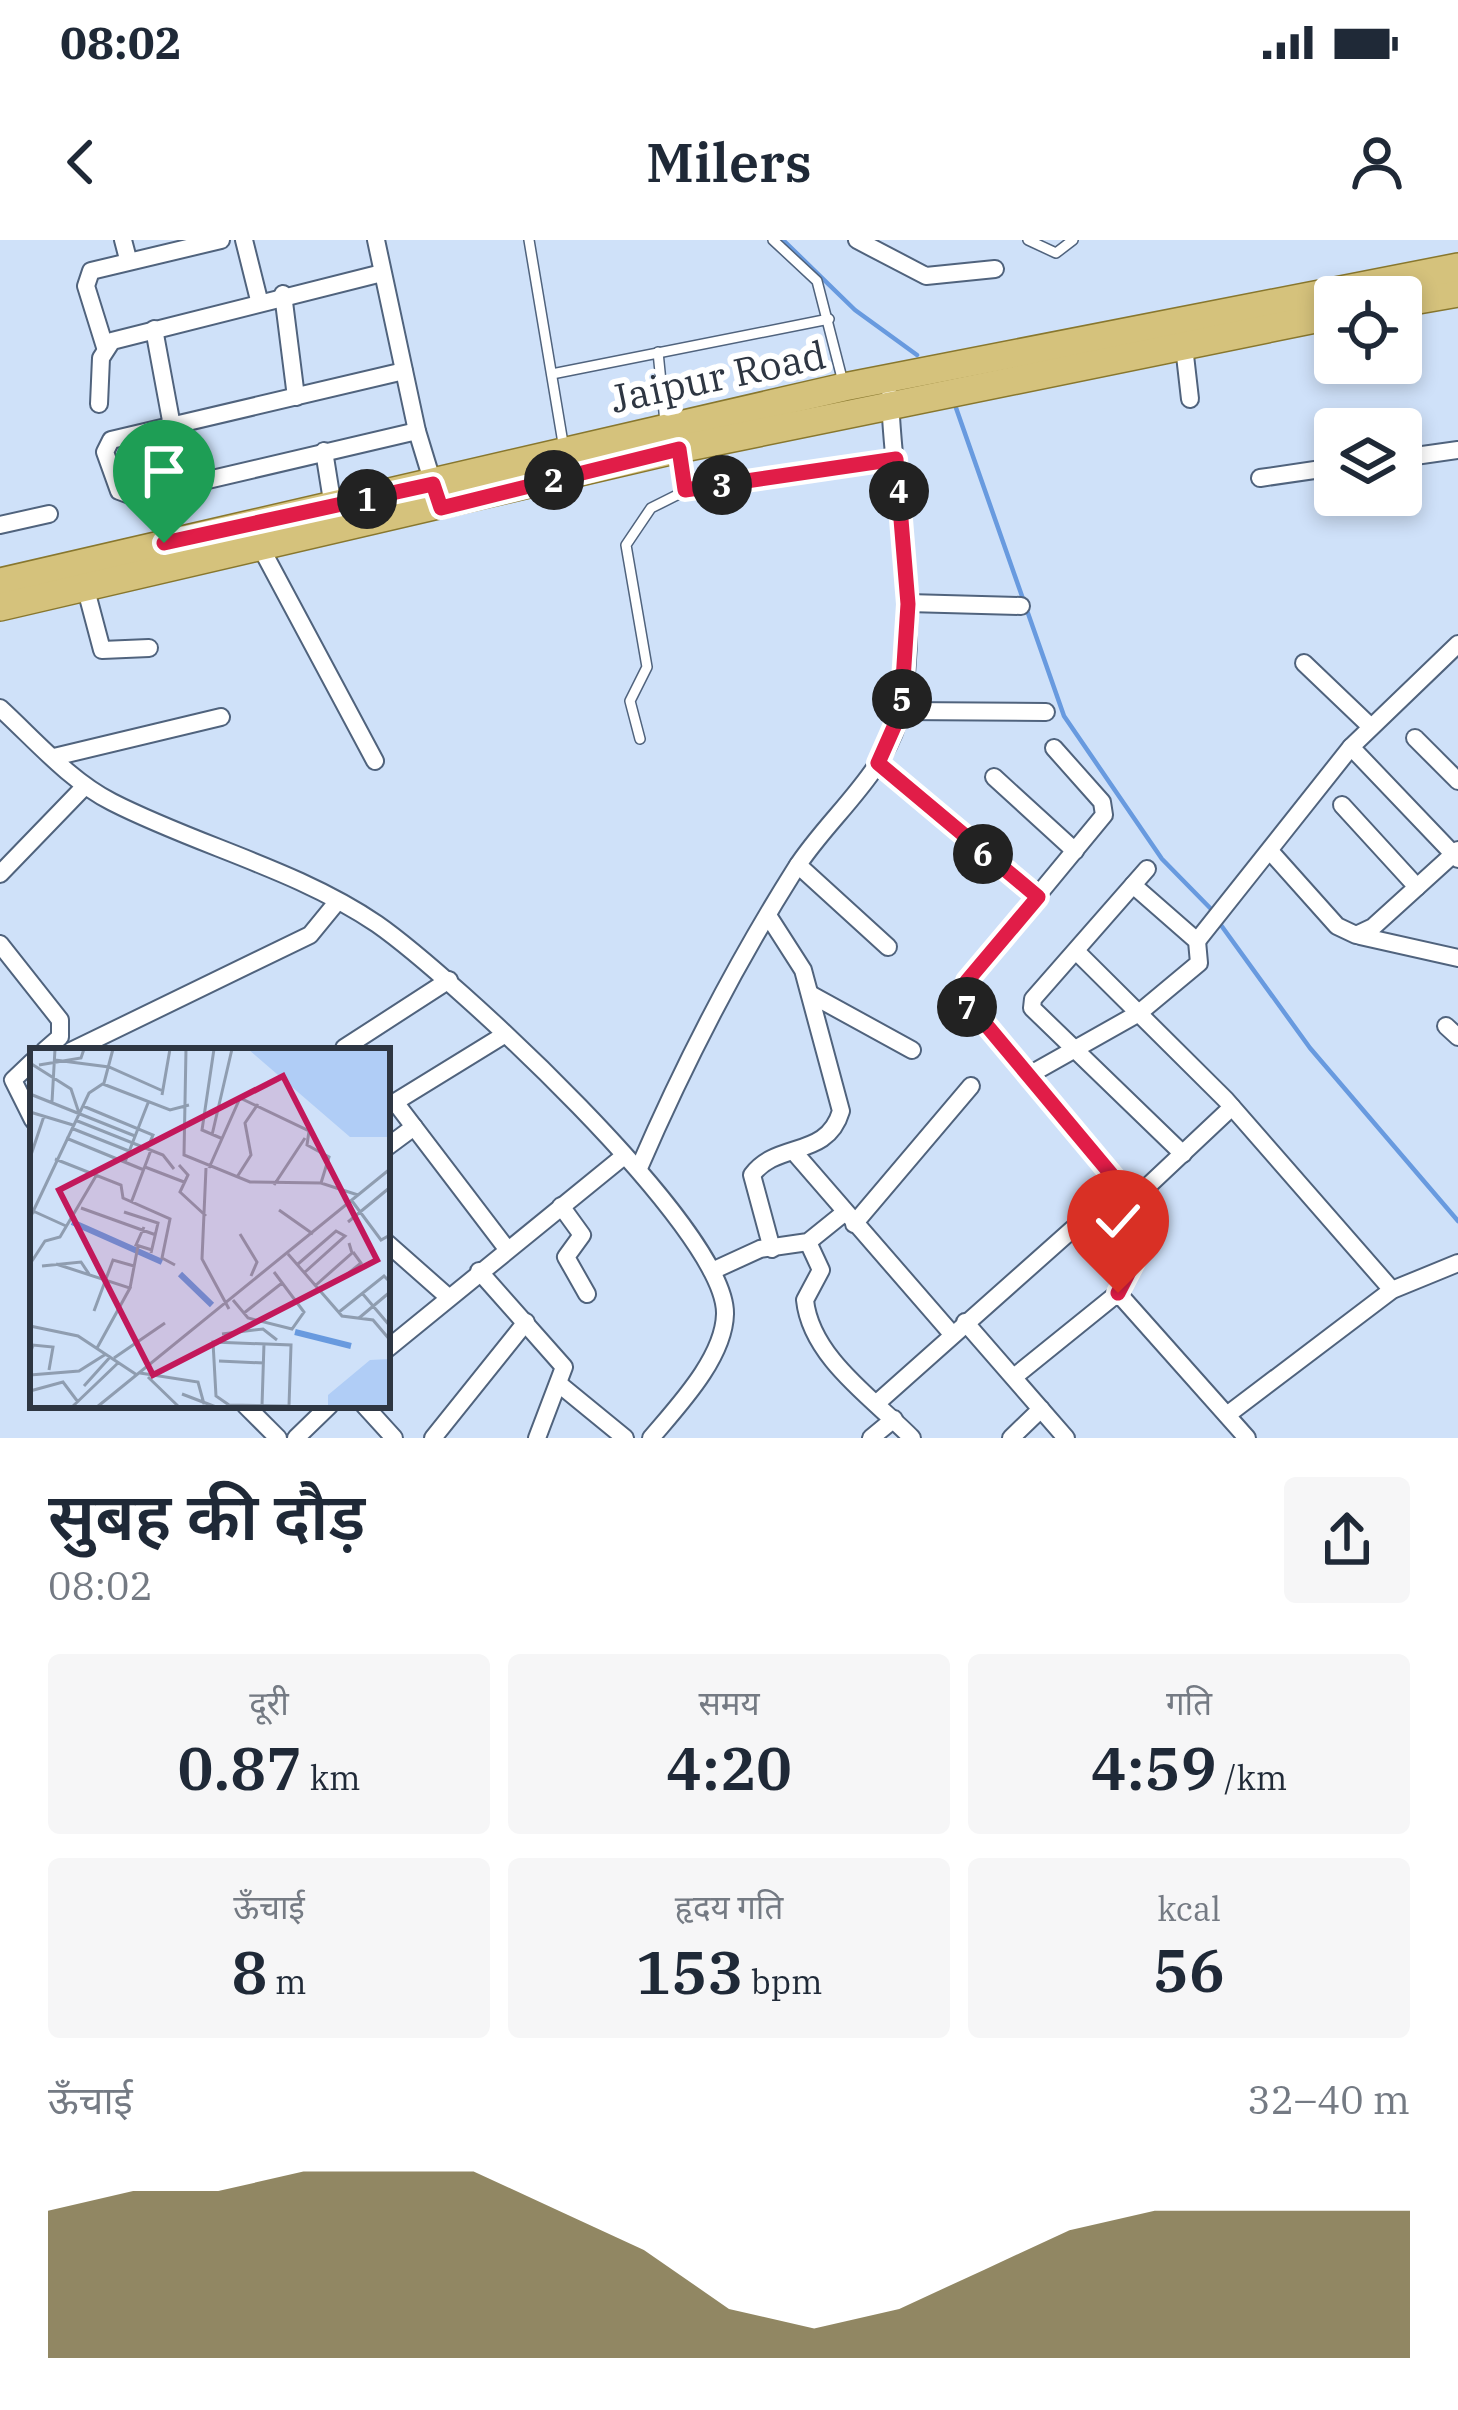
<!DOCTYPE html>
<html lang="hi">
<head>
<meta charset="utf-8">
<style>
	:root { --surface:#fff; --page:#f6f6f7; --text:#1f2937; --muted:#747a83; --accent:#635522 }
	body { margin:0; font-family:"IBM Plex Serif","Noto Sans Devanagari",serif; background:var(--page); color:var(--text); height:100vh; display:flex; flex-direction:column; font-size:45px; white-space:nowrap }
	* { box-sizing:border-box; margin:0 }
	p { font-size:39px; color:var(--muted) }
	.icon { flex:none; width:66px; height:66px; fill:none; stroke:currentColor; stroke-width:2; stroke-linecap:round; stroke-linejoin:round }
	.map { position:relative; height:1198px; overflow:hidden }
	.panel { display:flex; flex-direction:column; background:var(--surface); flex:1 }
	.panel>* { flex:none }
	.fabs { position:absolute; left:1314px; top:36px; display:grid; gap:24px }
	.fabs a { display:grid; place-items:center; width:108px; height:108px; border-radius:12px; background:var(--surface); box-shadow:0 6px 18px #0003; font-size:60px }
	.pin { position:absolute; display:grid; place-items:center; width:102px; height:102px; color:#fff; margin:-123px -51px; border-radius:50% 50% 50% 0; rotate:-45deg; box-shadow:0 0 12px #0007 }
	.pin .icon { rotate:45deg }
	.km { position:absolute; width:60px; height:60px; margin:-30px; border-radius:50%; background:#222; color:#fff; font-size:33px; line-height:60px; text-align:center }
	.round { display:grid; place-items:center; flex:none; width:126px; height:126px; border-radius:12px; background:var(--page) }
	.head { display:flex; align-items:center; justify-content:space-between; height:204px; padding:0 48px }
	h1 { font-size:66px; font-weight:600; line-height:90px }
	.stats { display:grid; grid-template-columns:repeat(3,1fr); gap:18px; height:204px; padding:12px 48px }
	.stats div { display:grid; align-content:center; border-radius:12px; background:var(--page); text-align:center }
	.stats b { font-size:60px; font-weight:600 }
	.stats small { font-size:33px; font-weight:400 }
	.stats p { font-size:33px }
	.chart { height:336px; padding:24px 48px }
	.chart p { display:flex; justify-content:space-between }
	.chart svg { width:100%; height:216px; margin-top:12px; fill:var(--accent); opacity:.7 }
	.status { display:flex; justify-content:space-between; align-items:center; height:84px; padding:0 60px; background:var(--surface); direction:ltr }
	.status svg { height:33px; fill:currentColor }
	header { display:flex; justify-content:space-between; align-items:center; height:156px; padding:0 48px; background:var(--surface); font-size:54px; font-weight:600 }
	.map>svg:first-child { display:block }
	.lines { fill:none; stroke-linecap:round; stroke-linejoin:round }
	.stream { stroke:#689adf; stroke-width:4.5 }
	.service-casing { stroke:#50637d; stroke-width:12 }
	.minor-casing { stroke:#50637d; stroke-width:20 }
	.primary-casing { stroke:#88772e; stroke-width:30 }
	.service { stroke:#fff; stroke-width:9 }
	.minor { stroke:#fff; stroke-width:16 }
	.primary { stroke:#d5c27c; stroke-width:27 }
	.route-casing { stroke:#fff; stroke-width:24 }
	.route { stroke:#e11d48; stroke-width:15 }
	.labels { text-anchor:middle; dominant-baseline:central; stroke-width:12; stroke-linejoin:round; paint-order:stroke }
	.street-label { font-size:39px; fill:#2e3642; stroke:#fff }
	.inset-river { fill:none; stroke:#689adf; stroke-width:6 }
	.inset-road { fill:none; stroke:#8f9db0; stroke-width:3 }
	.view { fill:#c2185b; fill-opacity:0.15; stroke:#c2185b; stroke-width:6 }
	.inset-edge { fill:none; stroke:#2e3642; stroke-width:6 }
</style>
</head>
<body>
<div class="status"><b>08:02</b><svg viewBox="0 0 49 12"><path d="M0 12V9h3v3zM5 12V6h3v6zM10 12V3h3v9zM15 12V0h3v12zM26 1h20v11H26zM47 4h2v5h-2z"/></svg></div>
<header><svg class="icon" aria-label="back" viewBox="0 0 24 24"><path d="M15 5l-7 7 7 7"/></svg>Milers<svg class="icon" aria-label="person" viewBox="0 0 24 24"><circle cx="12" cy="8" r="4"/><path d="M4 21q1-7 8-7t8 7"/></svg></header>
<div class="map">
<svg width="1458" height="1198" viewBox="0 0 1458 1198">
	<rect width="100%" height="100%" fill="#cfe1f9"/>
	<g class="lines">
		<g class="stream">
			<polyline points="783,0 855,70 917,115"/>
			<polyline points="955,165 1064,476 1162,619 1213,671"/>
			<polyline points="1218,681 1310,808 1458,981"/>
		</g>
		<defs>
			<g id="service">
				<polyline points="529,0 564,209"/>
				<polyline points="773,0 817,41 844,146"/>
				<polyline points="1028,0 1056,13 1073,0"/>
				<polyline points="658,112 665,182"/>
				<polyline points="552,134 829,79"/>
				<polyline points="680,214 685,251"/>
				<polyline points="640,499 630,461 647,427 626,305 651,268 685,251 896,219"/>
			</g>
			<g id="minor">
				<polyline points="123,0 128,19"/>
				<polyline points="244,0 259,60"/>
				<polyline points="376,0 417,191 435,250"/>
				<polyline points="857,0 926,36 995,29"/>
				<polyline points="283,54 296,157"/>
				<polyline points="154,89 172,186"/>
				<polyline points="1183,98 1190,159"/>
				<polyline points="105,107 86,46 91,31 221,0"/>
				<polyline points="404,131 111,200 105,212 119,251 135,257 417,191"/>
				<polyline points="99,164 101,118 112,101 382,33"/>
				<polyline points="324,211 333,267"/>
				<polyline points="1401,218 1458,210"/>
				<polyline points="1260,238 1335,227"/>
				<polyline points="0,285 49,274"/>
				<polyline points="260,306 375,521"/>
				<polyline points="85,346 102,410 149,408"/>
				<polyline points="908,363 1021,366"/>
				<polyline points="1458,404 1351,507 1458,619"/>
				<polyline points="1304,423 1371,487"/>
				<path d="M0,468C35,500 69,540 112,562C198,606 296,629 377,684C450,735 727,989 725,1074C724,1118 678,1166 651,1198"/>
				<polyline points="901,471 1046,472"/>
				<polyline points="1415,498 1458,541"/>
				<polyline points="1054,508 1102,562 1104,575 967,741 961,756 1121,946 1149,993 1118,1053 1247,1198"/>
				<polyline points="54,517 221,477"/>
				<polyline points="878,523 1038,657"/>
				<polyline points="994,537 1075,611"/>
				<polyline points="1342,565 1417,647"/>
				<polyline points="1270,611 1337,686 1356,695 1373,687 1458,610"/>
				<polyline points="798,625 888,707"/>
				<polyline points="1147,629 1033,759 1032,768 1183,914"/>
				<polyline points="0,634 85,546"/>
				<path d="M769,677L803,730L841,871C827,919 777,901 752,935L772,1009"/>
				<polyline points="1360,696 1458,718"/>
				<polyline points="1197,701 1351,507"/>
				<polyline points="0,704 60,780 60,797 44,811"/>
				<polyline points="1076,711 1226,860 1392,1050"/>
				<polyline points="810,754 912,810"/>
				<polyline points="1446,786 1458,797"/>
				<polyline points="344,808 449,740"/>
				<polyline points="71,811 310,695 337,662"/>
				<polyline points="33,821 13,840 33,880"/>
				<polyline points="1029,835 1139,773 1199,723 1197,701 1133,645"/>
				<polyline points="395,862 507,1009"/>
				<polyline points="387,867 504,795"/>
				<polyline points="387,907 414,887"/>
				<polyline points="794,912 952,1094"/>
				<path d="M639,928C684,824 736,723 796,628C829,576 890,531 901,468C921,365 893,259 890,156"/>
				<polyline points="1131,962 1232,867"/>
				<polyline points="561,966 582,995 566,1017 587,1054"/>
				<polyline points="854,984 971,846"/>
				<path d="M808,1002L821,1030L805,1060C811,1118 875,1160 912,1198"/>
				<polyline points="387,1003 447,1056"/>
				<polyline points="479,1031 564,1127 537,1198"/>
				<polyline points="712,1031 760,1009 808,1002 844,973"/>
				<polyline points="965,1082 1066,1198"/>
				<polyline points="387,1109 624,916"/>
				<polyline points="1014,1137 1118,1053"/>
				<polyline points="559,1144 625,1198"/>
				<polyline points="877,1163 1121,946"/>
				<polyline points="245,1165 278,1198"/>
				<polyline points="364,1165 394,1198"/>
				<polyline points="1227,1175 1392,1050 1458,1023"/>
				<polyline points="296,1198 330,1165"/>
				<polyline points="433,1198 526,1082"/>
				<polyline points="871,1198 894,1179"/>
				<polyline points="1011,1198 1041,1169"/>
			</g>
			<g id="primary">
				<polyline points="1401,63 1458,53"/>
				<polyline points="0,342 844,147 1458,27"/>
				<polyline points="0,367 679,209 1335,75"/>
			</g>
		</defs>
		<use href="#service" class="service-casing"/>
		<use href="#minor" class="minor-casing"/>
		<use href="#primary" class="primary-casing"/>
		<use href="#service" class="service"/>
		<use href="#minor" class="minor"/>
		<use href="#primary" class="primary"/>
	</g>
	<g class="lines">
		<defs>
			<polyline id="route" points="164,303 433,244 441,268 679,209 685,250 896,219 908,364 901,471 878,523 1038,657 967,741 962,756 1121,946 1149,993 1118,1053"/>
		</defs>
		<use href="#route" class="route-casing"/>
		<use href="#route" class="route"/>
	</g>
	<g class="labels">
		<g class="street-label">
			<text transform="translate(718 136) rotate(-12)">Jaipur Road</text>
		</g>
	</g>
	<g transform="translate(30 808)">
		<rect width="360" height="360" fill="#cfe1f9"/>
		<path d="M218,1H360V89H320ZM360,311V359H298V347L340,312Z" fill="#b0cdf6"/>
		<path class="inset-river" d="M42,174L132,214M150,226L182,257M265,284L321,298"/>
		<path class="inset-road" d="M156,1L154,107L220,134L291,135L328,147M184,1L172,82L193,91M25,12L79,19L133,43M0,15L41,41L49,65M9,17L51,10L54,1M73,36L140,62L159,57M0,46L105,88M132,47L140,1M22,54L25,1M53,58L123,87L117,101M0,64L43,77M45,72L133,107L144,121M41,80L99,103M182,87L202,1M36,90L114,122M0,110L14,68M25,111L91,137L93,150L140,171L132,210L145,217M95,114L118,55M149,117L158,127L150,144L176,168M115,119L154,134M176,120L172,211L199,261M179,120L210,50L279,83L277,97L299,109L291,135M207,129L221,107L215,75L228,56M244,137L275,90M322,153L351,192L360,187M101,155L121,102M51,160L126,187M249,162L283,186M3,163L36,178M94,164L128,175L121,205M0,170L59,45L74,35L83,1M318,174L358,141M114,179L106,197L122,202M210,186L227,214L221,228M258,206L312,268L343,272L360,292M2,213L15,193L30,189L66,128M26,216L100,240L67,300M268,216L306,183L315,188L275,224M12,218L51,214L59,226M310,232L331,215L323,204M286,237L322,205L319,195M100,240L108,198M332,245L360,278M203,252L218,270L262,281L274,264L244,224M64,263L83,212L104,218M309,264L354,228L360,234M214,265L252,235M329,270L360,244M0,278L48,288L107,327M192,286L233,281L247,292M183,294L261,297L259,358L199,357L186,348ZM0,306L3,297L23,299L19,322M84,310L135,275M189,313L234,315M110,325L168,334L174,356M0,327L49,323L76,306M118,329L149,359M54,338L81,308M0,343L33,334L48,354M152,346L186,359M232,358L234,295M42,359L89,314M67,359L360,121"/>
		<path class="view" d="M253,28L347,212L123,327L29,142Z"/>
		<rect width="360" height="360" class="inset-edge"/>
	</g>
</svg>
<div class="fabs">
<a><svg class="icon" aria-label="locate" viewBox="0 0 24 24"><circle cx="12" cy="12" r="6"/><path d="M12 2v4M12 18v4M2 12h4M18 12h4"/></svg></a>
<a><svg class="icon" aria-label="layers" viewBox="0 0 24 24"><path d="M12 4l9 5-9 5-9-5zM3 14l9 5 9-5"/></svg></a>
</div>
<div class="pin" style="left:164px;top:303px;background:#1e9e55"><svg class="icon" aria-label="arrive" viewBox="0 0 24 24"><path d="M6 21V4h12l-3 4 3 4H6"/></svg></div>
<div class="pin" style="left:1118px;top:1053px;background:#d93025"><svg class="icon" aria-label="check" viewBox="0 0 24 24"><path d="M5 12l5 5 9-10"/></svg></div>
<b class="km" style="left:367px;top:259px">1</b>
<b class="km" style="left:554px;top:240px">2</b>
<b class="km" style="left:722px;top:245px">3</b>
<b class="km" style="left:899px;top:251px">4</b>
<b class="km" style="left:902px;top:459px">5</b>
<b class="km" style="left:983px;top:614px">6</b>
<b class="km" style="left:967px;top:767px">7</b>
</div>
<section class="panel">
<div class="head"><div><h1>सुबह की दौड़</h1><p>08:02</p></div><a class="round"><svg class="icon" aria-label="share" viewBox="0 0 24 24"><path d="M12 15V3M7 8l5-5 5 5M5 13v7h14v-7"/></svg></a></div>
<div class="stats">
<div><p>दूरी</p><b>0.87<small> km</small></b></div>
<div><p>समय</p><b>4:20</b></div>
<div><p>गति</p><b>4:59<small> /km</small></b></div>
</div>
<div class="stats">
<div><p>ऊँचाई</p><b>8<small> m</small></b></div>
<div><p>हृदय गति</p><b>153<small> bpm</small></b></div>
<div><p>kcal</p><b>56</b></div>
</div>
<div class="chart"><p><span>ऊँचाई</span>32–40 m</p>
<svg viewBox="0 0 160 44" preserveAspectRatio="none"><path d="M0 44V14L10 10L20 10L30 6L40 6L50 6L60 14L70 22L80 34L90 38L100 34L110 26L120 18L130 14L140 14L150 14L160 14V44z"/></svg>
</div>
</section>
</body>
</html>
